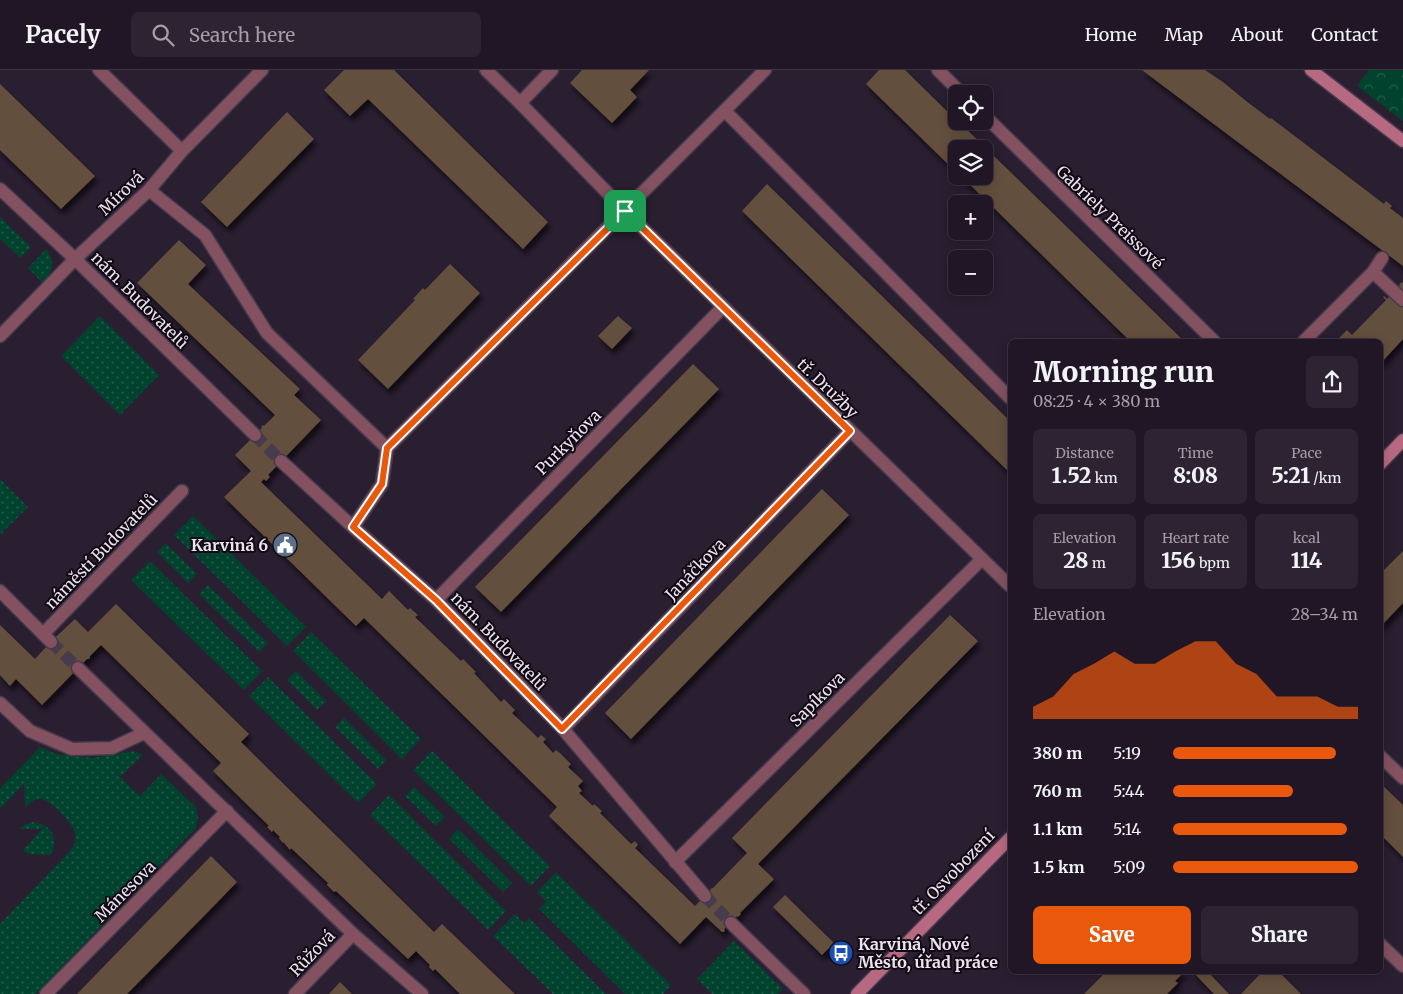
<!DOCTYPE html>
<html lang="en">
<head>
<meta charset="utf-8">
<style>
	:root { --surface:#201625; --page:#2d2332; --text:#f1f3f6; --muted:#a29fa7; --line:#3d3542; --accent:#ea580c }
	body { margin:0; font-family:Merriweather,serif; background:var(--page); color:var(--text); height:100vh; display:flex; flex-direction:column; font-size:19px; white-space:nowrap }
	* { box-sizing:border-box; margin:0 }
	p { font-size:16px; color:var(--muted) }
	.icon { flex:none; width:28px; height:28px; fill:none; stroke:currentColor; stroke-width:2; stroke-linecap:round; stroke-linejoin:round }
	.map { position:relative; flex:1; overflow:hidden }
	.details { position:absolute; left:1008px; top:269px; width:375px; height:635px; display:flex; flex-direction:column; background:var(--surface); border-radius:8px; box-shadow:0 2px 12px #0003,0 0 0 1px var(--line) }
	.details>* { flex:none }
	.fabs { position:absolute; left:948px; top:15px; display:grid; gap:10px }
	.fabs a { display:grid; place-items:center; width:45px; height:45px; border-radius:8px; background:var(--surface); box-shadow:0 2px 12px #0003,0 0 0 1px var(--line); font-size:25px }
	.pin { position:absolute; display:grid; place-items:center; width:42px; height:42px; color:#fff; margin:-21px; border-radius:10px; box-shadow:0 2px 8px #0006 }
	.round { display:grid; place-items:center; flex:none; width:52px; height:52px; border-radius:8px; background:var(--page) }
	.head { display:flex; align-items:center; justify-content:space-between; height:85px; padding:0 25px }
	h1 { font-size:28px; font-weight:800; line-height:38px }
	.metrics { display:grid; grid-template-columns:repeat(3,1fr); gap:8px; height:85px; padding:5px 25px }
	.metrics div { display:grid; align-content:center; border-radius:8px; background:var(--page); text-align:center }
	.metrics b { font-size:21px; font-weight:800 }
	.metrics small { font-size:14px; font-weight:400 }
	.metrics p { font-size:14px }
	.chart { height:140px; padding:10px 25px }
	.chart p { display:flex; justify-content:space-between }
	.chart svg { width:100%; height:90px; margin-top:5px; fill:var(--accent); opacity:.7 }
	.cta { display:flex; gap:10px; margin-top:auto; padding:10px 25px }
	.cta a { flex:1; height:58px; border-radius:8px; background:var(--accent); color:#fff; font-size:20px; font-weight:800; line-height:58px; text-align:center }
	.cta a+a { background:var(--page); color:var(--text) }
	ul { padding:0 25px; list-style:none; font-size:16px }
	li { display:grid; grid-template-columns:80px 60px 1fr; align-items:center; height:38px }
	li i { height:12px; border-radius:6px; background:var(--accent) }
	header { display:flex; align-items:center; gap:30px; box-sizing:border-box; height:70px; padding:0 25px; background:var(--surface); border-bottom:1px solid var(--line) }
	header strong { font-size:24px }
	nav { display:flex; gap:28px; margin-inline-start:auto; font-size:18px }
	.search { width:350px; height:45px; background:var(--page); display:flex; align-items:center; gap:12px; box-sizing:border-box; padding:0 18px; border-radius:8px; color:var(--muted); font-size:19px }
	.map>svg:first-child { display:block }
	.grass { fill:url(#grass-dots) }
	.park { fill:url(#park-crowns) }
	.building { fill:#634f3d; filter:url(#shadow) }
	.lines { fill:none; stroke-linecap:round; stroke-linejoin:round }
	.street-tunnel { stroke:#473c4e; stroke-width:12; stroke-dasharray:12 6; stroke-linecap:butt }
	.street-casing { stroke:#453a4c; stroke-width:15 }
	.secondary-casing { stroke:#453a4c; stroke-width:15 }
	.street { stroke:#835160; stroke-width:12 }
	.secondary { stroke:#b86982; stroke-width:12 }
	.route-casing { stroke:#fff; stroke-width:10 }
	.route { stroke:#ea580c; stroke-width:6 }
	.labels { text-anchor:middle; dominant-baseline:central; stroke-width:4; stroke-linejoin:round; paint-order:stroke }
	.street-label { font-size:16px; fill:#ece3f0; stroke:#100a13 }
	.poi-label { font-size:16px; font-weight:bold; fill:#ece3f0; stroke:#100a13; text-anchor:end }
</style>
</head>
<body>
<header>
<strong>Pacely</strong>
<div class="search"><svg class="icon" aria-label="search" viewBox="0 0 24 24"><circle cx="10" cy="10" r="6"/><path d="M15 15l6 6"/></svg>Search here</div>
<nav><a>Home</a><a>Map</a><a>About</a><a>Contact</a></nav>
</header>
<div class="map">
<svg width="1403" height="924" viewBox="0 0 1403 924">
	<defs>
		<pattern id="grass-dots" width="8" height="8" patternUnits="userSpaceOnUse" patternTransform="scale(1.25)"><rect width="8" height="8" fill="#00422d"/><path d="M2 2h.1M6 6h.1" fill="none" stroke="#255d4c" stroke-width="1.8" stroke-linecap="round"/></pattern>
		<pattern id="park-crowns" width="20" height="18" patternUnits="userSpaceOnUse" patternTransform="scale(1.25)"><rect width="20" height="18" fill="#00422d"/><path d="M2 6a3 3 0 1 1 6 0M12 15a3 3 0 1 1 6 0" fill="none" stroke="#255d4c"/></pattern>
		<filter id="shadow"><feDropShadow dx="3" dy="5.5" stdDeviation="2.5" flood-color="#0009"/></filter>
	</defs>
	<rect width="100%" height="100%" fill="#2a1e31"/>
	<g class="grass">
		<polygon points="0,147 31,177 20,188 0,169"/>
		<path d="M46,179C56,193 53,200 43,213L28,198Z"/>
		<polygon points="100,246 159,305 120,345 61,286"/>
		<polygon points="0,409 28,437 0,465"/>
		<polygon points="193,446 306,557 287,576 174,465"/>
		<polygon points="166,473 197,504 188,513 157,482"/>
		<polygon points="150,491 262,601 244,620 131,510"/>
		<polygon points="208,515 268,573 259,582 199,524"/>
		<polygon points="311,562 421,669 402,689 293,581"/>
		<polygon points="296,601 326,631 317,640 287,610"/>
		<polygon points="268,607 377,714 358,733 249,626"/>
		<polygon points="344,648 386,690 378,699 335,657"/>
		<path d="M40,677L56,684L93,688L133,681L143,685L120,707L140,726L161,704L196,737L198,749L196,758L36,924H0V854L70,781C74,775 76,770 75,763C73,753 49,727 38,729C33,730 28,734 25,737L24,714L0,739V718Z"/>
		<polygon points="432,681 550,796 531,816 413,700"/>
		<polygon points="414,717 445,747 436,756 405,726"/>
		<polygon points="389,725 506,841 488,860 370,745"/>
		<path d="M33,752C52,755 59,767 51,785L28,784L23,780L42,759H19L26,754Z"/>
		<polygon points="458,759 512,813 503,822 449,769"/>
		<polygon points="556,802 671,915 663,924 625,924 539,839 546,832 537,822"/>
		<polygon points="515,844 524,853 529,848 606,924 553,924 493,866"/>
		<polygon points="734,871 783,919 778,924 712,924 697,909"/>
	</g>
	<polygon class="park" points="1369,0 1403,0 1403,51 1357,16"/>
	<g class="building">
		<polygon points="344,0 394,0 548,152 523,179 368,29 350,46 324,20"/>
		<polygon points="582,0 649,0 630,20 637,27 612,53 570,13"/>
		<polygon points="879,0 905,0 956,50 956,51 958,51 1184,271 1130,271 961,106 984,106 984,79 956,79 956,102 866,14"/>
		<polygon points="1142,0 1205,0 1223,12 1246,31 1270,49 1271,48 1384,134 1386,131 1392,136 1390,138 1403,148 1403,196"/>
		<polygon points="0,14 95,106 61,139 0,80"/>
		<polygon points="287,42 314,69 227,157 201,132"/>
		<polygon points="767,114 1010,351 1010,403 742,141"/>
		<polygon points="179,170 206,195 188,214 300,319 294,325 321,350 268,405 270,407 266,411 264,409 261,412 382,529 389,521 408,540 410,538 418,545 415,547 461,591 463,589 476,602 474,603 501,632 504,629 515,640 512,643 530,660 538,668 541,665 546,669 543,672 553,683 556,680 561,684 571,694 568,697 583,711 578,716 582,721 579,723 593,736 594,734 602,741 600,743 631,774 635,771 638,775 635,778 695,836 711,820 710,819 713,818 747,783 732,768 950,545 978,571 758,794 774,809 740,843 741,844 738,847 737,846 724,859 725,860 724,862 722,862 706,847 680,874 549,746 557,737 364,548 356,556 224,427 251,401 235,385 262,358 261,357 263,355 264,356 275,345 137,213"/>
		<polygon points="450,194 480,223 388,319 358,290 415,230 413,229 423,218 425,220"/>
		<polygon points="1403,212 1403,269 1380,294 1380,271 1336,271 1347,260 1352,265 1386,230 1383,227 1384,226 1387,229 1400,215 1399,214"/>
		<polygon points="618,246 632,258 612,279 598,266"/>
		<polygon points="693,294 719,319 501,542 475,517"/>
		<polygon points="822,419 849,445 631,669 605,643"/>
		<polygon points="1403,481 1403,533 1380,557 1380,504"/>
		<polygon points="116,534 249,664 241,672 434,862 442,854 515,924 460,924 435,899 433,901 429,897 430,895 416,881 408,889 336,821 334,822 327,815 328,813 291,778 290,780 284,773 285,772 283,773 279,768 280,767 273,760 272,762 267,757 269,756 213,701 221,693 101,575 90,586 90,587 89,589 87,589 42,635 16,609 10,616 0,605 0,555 35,589 46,577 45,577 75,549 88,562"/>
		<polygon points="1380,713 1403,735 1403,787 1380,764"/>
		<polygon points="211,786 237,812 201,849 127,924 77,924"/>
		<polygon points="785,825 834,873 822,885 773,837"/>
		<polygon points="1107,901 1185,901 1175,911 1178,913 1167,924 1084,924"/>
		<polygon points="1192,901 1207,901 1229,924 1214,924"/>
		<polygon points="1263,901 1278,901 1301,924 1241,924"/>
		<polygon points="340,912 352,924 329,924"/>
	</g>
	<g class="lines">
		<g class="street-tunnel">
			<polyline points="255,365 281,391"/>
			<polyline points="51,572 78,598"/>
			<polyline points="705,826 731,853"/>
		</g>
		<defs>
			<g id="street">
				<polyline points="99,0 182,81"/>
				<polyline points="486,0 520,33 625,141 1010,516"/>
				<polyline points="938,0 962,24"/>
				<polyline points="520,33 552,0"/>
				<polyline points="725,41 1010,328"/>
				<polyline points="984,45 1214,271"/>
				<polyline points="0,119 75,189 255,365"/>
				<polyline points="149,120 205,165 267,263 387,378"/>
				<polyline points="1373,202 1403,230"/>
				<polyline points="0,266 75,189 149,120 182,81 262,0"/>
				<polyline points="1304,271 1373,202 1382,188"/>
				<polyline points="387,378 765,0"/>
				<polyline points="281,391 353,457 436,530 563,659 705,826"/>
				<polyline points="353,457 382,414 387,378"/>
				<polyline points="0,521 51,572"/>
				<polyline points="436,530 723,237"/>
				<polyline points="43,564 182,421"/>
				<polyline points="78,598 353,864 422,924"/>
				<polyline points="0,633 30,661 72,679 112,678 144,663"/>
				<polyline points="563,659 850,361"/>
				<polyline points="1380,686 1403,708"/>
				<polyline points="675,792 981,490"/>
				<polyline points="731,853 804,924"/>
				<polyline points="1380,874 1403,896"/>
				<polyline points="46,924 227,741"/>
				<polyline points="295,924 353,864"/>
			</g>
			<g id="secondary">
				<polyline points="1311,0 1403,71"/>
				<polyline points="1380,394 1403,370"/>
				<polyline points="857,924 1010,768"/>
			</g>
		</defs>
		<use href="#street" class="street-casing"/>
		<use href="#secondary" class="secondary-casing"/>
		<use href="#street" class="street"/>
		<use href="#secondary" class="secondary"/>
	</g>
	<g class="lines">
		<defs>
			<polygon id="route" points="625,141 850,361 562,659 436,530 353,457 382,414 387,378"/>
		</defs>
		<use href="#route" class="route-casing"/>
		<use href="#route" class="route"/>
	</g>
	<defs>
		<symbol id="civic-disc" viewBox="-11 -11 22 22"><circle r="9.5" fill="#5c6f8a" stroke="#100a13"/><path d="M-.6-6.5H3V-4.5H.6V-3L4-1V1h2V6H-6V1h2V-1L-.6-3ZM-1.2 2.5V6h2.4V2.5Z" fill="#fff"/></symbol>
		<symbol id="bus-disc" viewBox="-11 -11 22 22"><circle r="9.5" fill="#1a4fb4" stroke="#100a13"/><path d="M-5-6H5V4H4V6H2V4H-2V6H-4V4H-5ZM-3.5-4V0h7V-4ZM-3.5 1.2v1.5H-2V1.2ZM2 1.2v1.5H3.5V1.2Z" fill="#fff"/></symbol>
	</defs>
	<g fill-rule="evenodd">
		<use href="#civic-disc" x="271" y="461" width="28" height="28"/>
		<use href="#bus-disc" x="827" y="869" width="28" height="28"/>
	</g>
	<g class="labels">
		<g class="street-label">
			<text transform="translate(121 123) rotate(-44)">Mírová</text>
			<text transform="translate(1110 147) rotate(44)">Gabriely Preissové</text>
			<text transform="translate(140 230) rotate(45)">nám. Budovatelů</text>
			<text transform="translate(828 318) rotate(44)">tř. Družby</text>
			<text transform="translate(568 372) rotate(-45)">Purkyňova</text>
			<text transform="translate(101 481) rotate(-46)">náměstí Budovatelů</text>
			<text transform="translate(695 499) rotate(-46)">Janáčkova</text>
			<text transform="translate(499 571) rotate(46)">nám. Budovatelů</text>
			<text transform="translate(817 629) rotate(-45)">Sapíkova</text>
			<text transform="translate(953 802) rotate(-46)">tř. Osvobození</text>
			<text transform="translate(125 821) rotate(-45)">Mánesova</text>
			<text transform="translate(312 883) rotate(-46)">Růžová</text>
		</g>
		<g class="poi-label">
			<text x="268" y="475">Karviná 6</text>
			<text x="858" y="874" text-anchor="start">Karviná, Nové<tspan x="858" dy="18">Město, úřad práce</tspan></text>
		</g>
	</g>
</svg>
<div class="fabs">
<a><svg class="icon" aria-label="locate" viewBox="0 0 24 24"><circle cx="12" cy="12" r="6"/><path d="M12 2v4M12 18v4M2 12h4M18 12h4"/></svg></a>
<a><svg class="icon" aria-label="layers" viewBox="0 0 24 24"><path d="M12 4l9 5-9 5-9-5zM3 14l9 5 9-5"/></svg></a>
<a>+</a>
<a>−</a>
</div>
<div class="pin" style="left:625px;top:141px;background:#1e9e55"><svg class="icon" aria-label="arrive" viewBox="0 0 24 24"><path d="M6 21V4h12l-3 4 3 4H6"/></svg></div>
<section class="details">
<div class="head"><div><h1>Morning run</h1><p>08:25 · 4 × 380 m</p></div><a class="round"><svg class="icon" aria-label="share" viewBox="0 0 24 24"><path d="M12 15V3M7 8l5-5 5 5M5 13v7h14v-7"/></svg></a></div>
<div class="metrics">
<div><p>Distance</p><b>1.52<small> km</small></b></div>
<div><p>Time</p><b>8:08</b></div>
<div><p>Pace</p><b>5:21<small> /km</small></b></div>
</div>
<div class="metrics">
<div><p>Elevation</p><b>28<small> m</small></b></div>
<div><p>Heart rate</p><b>156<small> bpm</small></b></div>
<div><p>kcal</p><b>114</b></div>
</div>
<div class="chart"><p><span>Elevation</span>28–34 m</p>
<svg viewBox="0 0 160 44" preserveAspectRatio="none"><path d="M0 44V38L10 33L20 22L30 17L40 11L50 17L60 17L70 11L80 6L90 6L100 17L110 22L120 33L130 33L140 33L150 38L160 38V44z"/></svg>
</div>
<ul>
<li><b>380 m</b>5:19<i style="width:88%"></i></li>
<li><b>760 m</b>5:44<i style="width:65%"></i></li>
<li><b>1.1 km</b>5:14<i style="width:94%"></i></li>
<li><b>1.5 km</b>5:09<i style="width:100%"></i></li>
</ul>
<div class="cta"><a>Save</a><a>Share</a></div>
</section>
</div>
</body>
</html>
